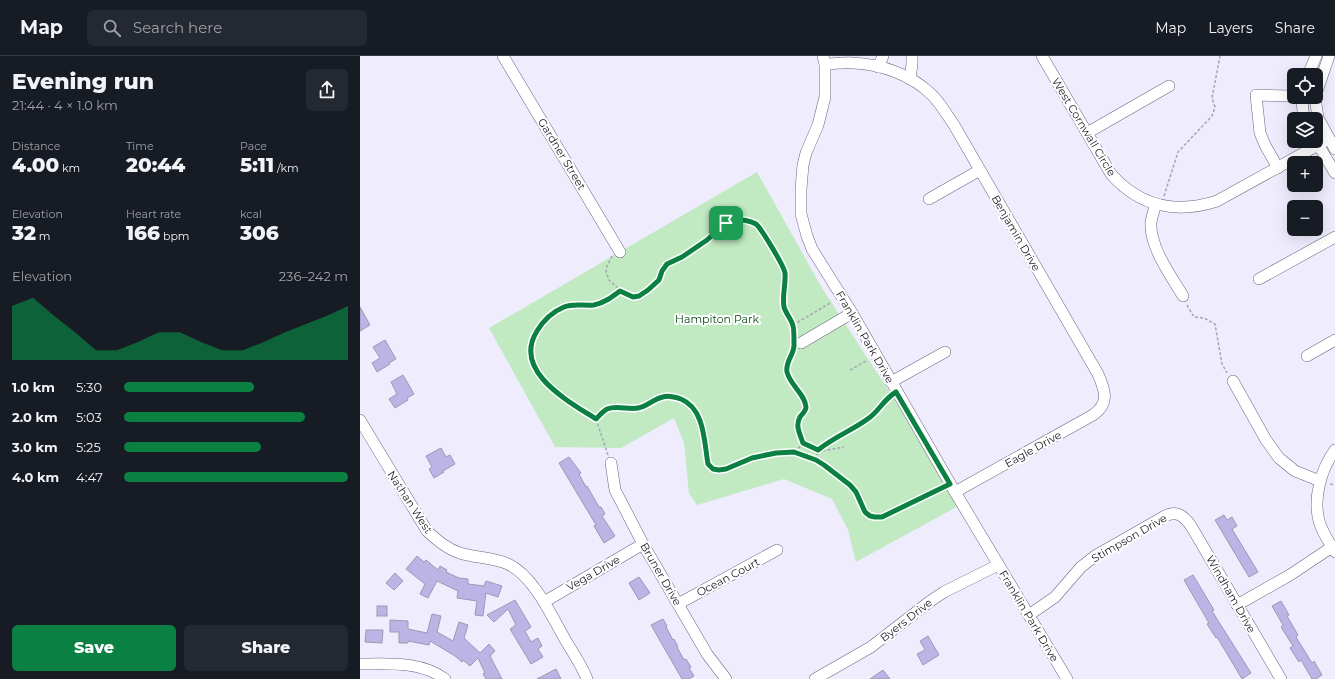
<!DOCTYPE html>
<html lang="en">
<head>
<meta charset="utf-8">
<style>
	:root { --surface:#171b24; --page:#242831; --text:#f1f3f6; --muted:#9ea1a6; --line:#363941; --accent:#0b8043 }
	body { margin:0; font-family:Montserrat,sans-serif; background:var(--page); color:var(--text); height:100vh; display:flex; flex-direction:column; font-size:15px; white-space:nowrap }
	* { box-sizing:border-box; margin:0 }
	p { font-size:13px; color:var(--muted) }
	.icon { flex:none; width:22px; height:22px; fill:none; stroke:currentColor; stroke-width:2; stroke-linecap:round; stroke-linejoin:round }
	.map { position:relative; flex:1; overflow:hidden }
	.side { display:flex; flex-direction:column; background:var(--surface); width:360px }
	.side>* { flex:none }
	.controls { position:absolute; left:927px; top:12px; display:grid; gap:8px }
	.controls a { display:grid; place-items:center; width:36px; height:36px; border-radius:6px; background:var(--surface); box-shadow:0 4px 16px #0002; font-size:20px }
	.pin { position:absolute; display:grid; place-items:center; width:34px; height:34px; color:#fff; margin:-17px; border-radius:8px; box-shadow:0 2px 6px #0006 }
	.round { display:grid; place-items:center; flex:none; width:42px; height:42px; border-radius:6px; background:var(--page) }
	.head { display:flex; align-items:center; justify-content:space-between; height:68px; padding:0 12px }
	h1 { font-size:22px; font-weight:800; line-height:30px }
	.metrics { display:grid; grid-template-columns:repeat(3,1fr); gap:6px; height:68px; padding:4px 12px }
	.metrics div { display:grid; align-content:center }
	.metrics b { font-size:20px; font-weight:800 }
	.metrics small { font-size:11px; font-weight:400 }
	.metrics p { font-size:11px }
	.chart { height:112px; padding:8px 12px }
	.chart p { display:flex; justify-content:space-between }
	.chart svg { width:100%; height:72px; margin-top:4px; fill:var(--accent); opacity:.7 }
	.button { display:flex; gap:8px; margin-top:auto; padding:8px 12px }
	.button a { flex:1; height:46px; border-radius:6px; background:var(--accent); color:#fff; font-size:16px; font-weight:800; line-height:46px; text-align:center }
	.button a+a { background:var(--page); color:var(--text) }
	ul { padding:0 12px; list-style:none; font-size:13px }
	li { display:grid; grid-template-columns:64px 48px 1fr; align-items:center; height:30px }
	li i { height:10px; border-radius:5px; background:var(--accent) }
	header { display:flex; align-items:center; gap:24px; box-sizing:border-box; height:56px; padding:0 20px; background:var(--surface); border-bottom:1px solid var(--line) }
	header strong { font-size:19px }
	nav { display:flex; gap:22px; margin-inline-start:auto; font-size:14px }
	.search { width:280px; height:36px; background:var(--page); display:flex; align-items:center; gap:10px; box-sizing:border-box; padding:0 14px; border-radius:6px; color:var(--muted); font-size:15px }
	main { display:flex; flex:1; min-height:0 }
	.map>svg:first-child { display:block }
	.green { fill:#c2eac2 }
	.building { fill:#bdb4e6; stroke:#9d98b3 }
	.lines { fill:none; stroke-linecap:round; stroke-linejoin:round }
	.minor-casing { stroke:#69657d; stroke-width:12 }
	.path { stroke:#a6a5b3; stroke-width:1.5; stroke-dasharray:3 2; stroke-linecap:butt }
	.minor { stroke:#fff; stroke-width:11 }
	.route-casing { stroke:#fff; stroke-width:8 }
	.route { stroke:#0b8043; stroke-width:5 }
	.labels { text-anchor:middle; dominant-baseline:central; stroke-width:4; stroke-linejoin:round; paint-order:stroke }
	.street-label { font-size:11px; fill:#23222c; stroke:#fff }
	.park-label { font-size:11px; fill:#0a4714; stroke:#fff }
</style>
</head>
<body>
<header>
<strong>Map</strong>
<div class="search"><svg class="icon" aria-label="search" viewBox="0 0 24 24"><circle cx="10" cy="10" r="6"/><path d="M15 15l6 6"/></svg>Search here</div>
<nav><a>Map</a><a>Layers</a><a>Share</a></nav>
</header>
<main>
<section class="side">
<div class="head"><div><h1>Evening run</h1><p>21:44 · 4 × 1.0 km</p></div><a class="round"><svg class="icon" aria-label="share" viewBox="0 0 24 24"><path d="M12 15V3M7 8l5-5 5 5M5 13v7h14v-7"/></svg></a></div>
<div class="metrics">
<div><p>Distance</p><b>4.00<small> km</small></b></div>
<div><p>Time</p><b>20:44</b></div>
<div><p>Pace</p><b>5:11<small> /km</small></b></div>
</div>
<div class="metrics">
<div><p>Elevation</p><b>32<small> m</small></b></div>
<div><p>Heart rate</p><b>166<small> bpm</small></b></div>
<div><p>kcal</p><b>306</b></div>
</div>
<div class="chart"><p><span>Elevation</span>236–242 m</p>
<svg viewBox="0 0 160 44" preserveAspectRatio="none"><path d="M0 44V11L10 6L20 17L30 27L40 38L50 38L60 33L70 27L80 27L90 33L100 38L110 38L120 33L130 27L140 22L150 17L160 11V44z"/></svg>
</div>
<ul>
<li><b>1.0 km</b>5:30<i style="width:58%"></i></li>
<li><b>2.0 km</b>5:03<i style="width:81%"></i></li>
<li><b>3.0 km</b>5:25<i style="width:61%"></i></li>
<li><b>4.0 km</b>4:47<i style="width:100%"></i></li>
</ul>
<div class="button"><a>Save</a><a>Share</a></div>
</section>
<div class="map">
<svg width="975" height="623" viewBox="0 0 975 623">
	<rect width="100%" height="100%" fill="#eeecfd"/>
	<polygon class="green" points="397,116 462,232 602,448 496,506 488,474 472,443 424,423 337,449 329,437 324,387 314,362 261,392 195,391 129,272"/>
	<g class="building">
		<polygon points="0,251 10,269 0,275"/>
		<polygon points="25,284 36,303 29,307 30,308 17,316 12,307 20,302 13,291"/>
		<polygon points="43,319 54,338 47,342 48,344 35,352 29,343 37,338 31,326"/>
		<polygon points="81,392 86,401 90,399 95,408 83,415 84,416 74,422 69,413 72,411 66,400"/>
		<polygon points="209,401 221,417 219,418 226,431 227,430 239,451 241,451 245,458 242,460 255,480 244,487 234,470 236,469 199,407"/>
		<polygon points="864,459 867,464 872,461 877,470 872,473 898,516 889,521 855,464"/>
		<polygon points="57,500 64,506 66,504 78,514 80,510 87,514 86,516 99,522 108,523 108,528 124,530 126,525 142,530 138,541 126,537 123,560 115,559 117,545 97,542 98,535 77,525 68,542 60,538 65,528 46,513"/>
		<polygon points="35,517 43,525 34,534 26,527"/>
		<polygon points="833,519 854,554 852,555 891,617 882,623 857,581 856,582 847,568 849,567 824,524"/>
		<polygon points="279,521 290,537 279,544 269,527"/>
		<polygon points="155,544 171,571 165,575 171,586 178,582 182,590 178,593 183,601 171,608 150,573 156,569 148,553 134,566 127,559"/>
		<polygon points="921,545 929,559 927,560 938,579 936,581 952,607 954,605 962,619 956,623 952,623 941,604 939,606 930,592 933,590 921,571 923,569 912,550"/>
		<rect x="17" y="550" width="10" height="10"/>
		<polygon points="72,558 81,560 77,576 93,585 99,566 108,569 104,582 120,597 129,588 135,595 130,600 142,623 126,623 123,618 125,617 118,602 110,610 103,604 102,606 95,600 70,585 69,589 48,585 48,587 39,587 39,576 30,576 30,564 48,565 48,573 67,577"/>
		<polygon points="303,563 307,570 306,571 313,584 314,583 318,591 317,591 324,604 326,603 331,611 329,612 334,620 329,623 322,623 291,569"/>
		<polygon points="6,574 23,574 22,587 5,586"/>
		<polygon points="568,580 579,599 563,609 557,598 565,594 560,585"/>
		<polygon points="196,613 201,623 177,623"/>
		<polygon points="523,614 530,623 510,623"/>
	</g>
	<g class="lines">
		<defs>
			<g id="minor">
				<polyline points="143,0 260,196"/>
				<polyline points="463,0 465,8 465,41 458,69 446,97 443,109 441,133 441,158 447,180 452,193 492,257 595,436 707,623"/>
				<path d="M682,0L751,118C780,151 817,158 857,145L969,83"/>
				<path d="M465,8C474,8 484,6 493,7C521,8 552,19 572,39C581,48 587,59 594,69L738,318C745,334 750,347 733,359L595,436"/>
				<polyline points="518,11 523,0"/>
				<polyline points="948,19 956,0"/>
				<polyline points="550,23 552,8 552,0"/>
				<polyline points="956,38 969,0"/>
				<polyline points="942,41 943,56 946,63"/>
				<polyline points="955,41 958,62 975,93"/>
				<polyline points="727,77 809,30"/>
				<polyline points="956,85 975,117"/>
				<polyline points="918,112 905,89 900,77 896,39 930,40"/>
				<polyline points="569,143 620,114"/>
				<path d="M796,148C794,154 792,160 791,166C789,190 811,220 823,240"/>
				<polyline points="899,223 975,181"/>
				<polyline points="441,287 492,257"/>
				<polyline points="947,300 975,284"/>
				<polyline points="873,325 906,384 919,402 935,415 960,425"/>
				<polyline points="531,326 585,296"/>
				<path d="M0,364L67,475C77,484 87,493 100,497C115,502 133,501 148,508C174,520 192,561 206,585C213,597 222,610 227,623"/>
				<path d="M975,394C961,413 953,442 959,465C962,476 969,486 975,496"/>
				<polyline points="251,407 255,434 283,488 347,598 366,623"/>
				<polyline points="184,546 283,488"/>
				<polyline points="318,548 417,494"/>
				<polyline points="877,549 930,519 972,491"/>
				<path d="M669,559L695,541L721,511L735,500L805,460C817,454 824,460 831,470L921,623"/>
				<path d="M0,608C28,608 61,605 85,623"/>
				<polyline points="455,623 511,591 569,546 584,536 638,509"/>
			</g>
		</defs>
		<use href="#minor" class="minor-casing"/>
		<g class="path">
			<polyline points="804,140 818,96 852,60 855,51 852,42 860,0"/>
			<polyline points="252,200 247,210 246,216 249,224 262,236 273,241 279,240 288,234 299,224 302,215 307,208 322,201 347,184 366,167 375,164 387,164 398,169 421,208 425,216 423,244 425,255 433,269 433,280"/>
			<path d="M260,235C252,241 244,247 234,249C223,251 214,247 204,251C192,256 183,265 177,275C152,315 208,345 236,363C239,360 243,355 247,353C257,349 268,355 278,352C287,351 293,343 303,340C308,339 315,341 321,343C345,353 344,386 348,408L353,413L359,414L366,413L392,402L416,397L434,396L456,404L464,409L490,429L496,436L505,456L510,460L515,461H522L582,432"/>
			<polyline points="827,249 834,261 844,262 855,268 862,308 867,317"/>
			<polyline points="433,269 472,246"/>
			<path d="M434,294C422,312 426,320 438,336C441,340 445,345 446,350C446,356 441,359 439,364C436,371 438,382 444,387C447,391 453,392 458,394C474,381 495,374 511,361C518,355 522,345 530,340"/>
			<polyline points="490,314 506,305"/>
			<polyline points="236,363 248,399"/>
			<polyline points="435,396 443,387"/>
			<polyline points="456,404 458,394 462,395 484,391"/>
			<polyline points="970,428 975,429"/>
		</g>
		<use href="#minor" class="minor"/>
	</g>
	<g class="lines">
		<defs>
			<path id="route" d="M375,164C383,164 389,164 396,168C401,172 424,210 425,217C426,228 422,239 424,251C426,258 432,264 433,270C434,272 434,285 434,288C435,298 425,305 427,316C430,329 445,338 446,351C446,355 442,358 440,361C435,370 440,378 443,387L458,394C474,381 493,374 509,362C520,354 523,344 536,336L590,428L522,461H515L510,460L505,456L496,436L490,429L464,409L456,404L434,396L416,397L392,402L366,413L359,414L353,413L348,408C344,386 345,353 321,343C315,341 308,339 303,341C293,343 287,351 278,352C268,354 257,349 247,353C243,355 239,360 236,363C208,345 152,315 177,275C183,265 192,256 204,251C214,247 223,250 234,249C244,247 252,241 260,235L273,241L279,240L288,234L299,224L302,215L307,208L322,201L347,184L366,167Z"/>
		</defs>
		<use href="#route" class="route-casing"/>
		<use href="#route" class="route"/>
	</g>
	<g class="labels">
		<g class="street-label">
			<text transform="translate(724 71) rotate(59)">West Cornwall Circle</text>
			<text transform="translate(202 98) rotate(59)">Gardner Street</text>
			<text transform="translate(656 177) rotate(60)">Benjamin Drive</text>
			<text transform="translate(505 281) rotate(60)">Franklin Park Drive</text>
			<text transform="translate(673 393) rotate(-29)">Eagle Drive</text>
			<text transform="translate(50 446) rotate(57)">Nathan West</text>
			<text transform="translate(769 482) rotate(-30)">Stimpson Drive</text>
			<text transform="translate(233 517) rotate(-30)">Vega Drive</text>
			<text transform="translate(301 518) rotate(60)">Bruner Drive</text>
			<text transform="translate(368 521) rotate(-28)">Ocean Court</text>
			<text transform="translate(871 538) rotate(60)">Windham Drive</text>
			<text transform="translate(669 560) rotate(59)">Franklin Park Drive</text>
			<text transform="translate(546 564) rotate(-38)">Byers Drive</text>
		</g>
		<g class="park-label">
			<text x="357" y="263">Hampiton Park</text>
		</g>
	</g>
</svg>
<div class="controls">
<a><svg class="icon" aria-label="locate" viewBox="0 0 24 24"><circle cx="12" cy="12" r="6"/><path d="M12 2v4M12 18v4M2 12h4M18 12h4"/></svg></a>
<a><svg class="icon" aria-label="layers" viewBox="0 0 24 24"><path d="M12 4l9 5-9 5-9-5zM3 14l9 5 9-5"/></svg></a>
<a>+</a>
<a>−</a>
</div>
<div class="pin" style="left:366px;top:167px;background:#1e9e55"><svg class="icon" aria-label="arrive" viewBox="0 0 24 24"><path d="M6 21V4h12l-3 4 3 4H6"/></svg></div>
</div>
</main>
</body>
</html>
